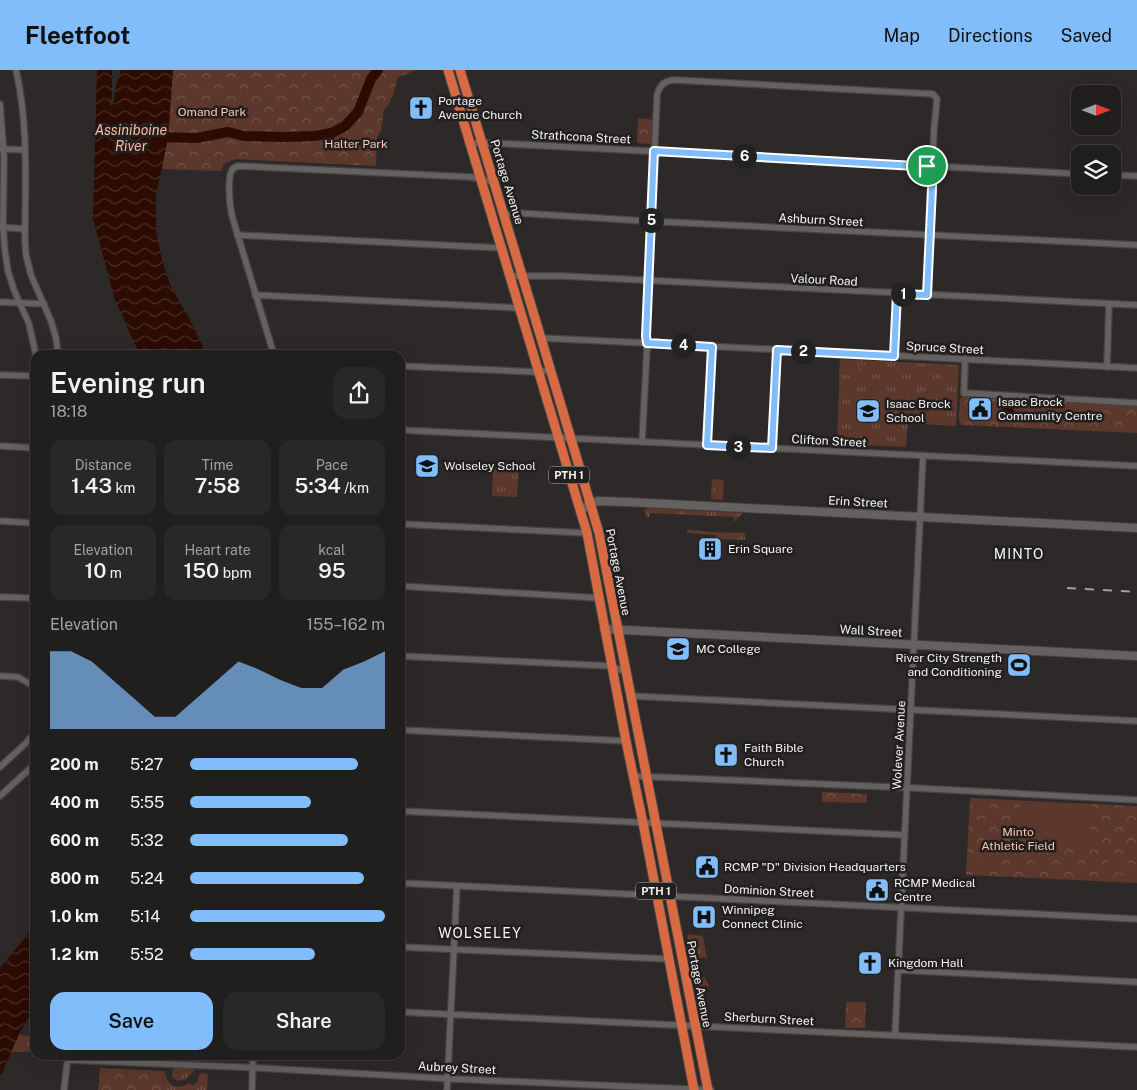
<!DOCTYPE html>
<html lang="en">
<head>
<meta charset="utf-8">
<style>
	:root { --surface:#211f1e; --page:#292727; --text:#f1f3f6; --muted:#a2a2a4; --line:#3e3d3c; --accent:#81bdfa }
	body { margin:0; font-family:"Public Sans",sans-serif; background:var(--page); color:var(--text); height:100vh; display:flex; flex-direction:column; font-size:19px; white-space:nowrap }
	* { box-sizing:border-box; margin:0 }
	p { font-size:16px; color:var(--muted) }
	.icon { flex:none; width:28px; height:28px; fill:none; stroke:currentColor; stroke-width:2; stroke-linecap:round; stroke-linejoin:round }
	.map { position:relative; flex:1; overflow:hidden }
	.details { position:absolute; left:30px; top:280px; width:375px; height:710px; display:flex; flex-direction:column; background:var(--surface); border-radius:15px; box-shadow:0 5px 20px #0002,0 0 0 1px var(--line) }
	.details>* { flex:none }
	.needle { width:32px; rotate:90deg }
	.controls { position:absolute; left:1071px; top:15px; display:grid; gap:10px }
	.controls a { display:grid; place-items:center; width:50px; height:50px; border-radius:10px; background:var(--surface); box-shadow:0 5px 20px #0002,0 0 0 1px var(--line); font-size:25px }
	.pin { position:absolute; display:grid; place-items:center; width:42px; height:42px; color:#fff; margin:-21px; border:2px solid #fff; border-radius:50%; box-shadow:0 1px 5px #0007 }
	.km { position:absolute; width:25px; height:25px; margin:-12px; border-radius:50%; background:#222; color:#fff; font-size:14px; line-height:25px; text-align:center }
	.round { display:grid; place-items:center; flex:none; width:52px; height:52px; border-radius:15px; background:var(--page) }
	.head { display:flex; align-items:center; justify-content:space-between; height:85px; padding:0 20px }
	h1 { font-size:28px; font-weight:600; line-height:38px }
	.figures { display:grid; grid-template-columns:repeat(3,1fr); gap:8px; height:85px; padding:5px 20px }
	.figures div { display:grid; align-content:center; border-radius:12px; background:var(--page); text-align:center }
	.figures b { font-size:21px; font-weight:600 }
	.figures small { font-size:14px; font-weight:400 }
	.figures p { font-size:14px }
	.chart { height:140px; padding:10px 20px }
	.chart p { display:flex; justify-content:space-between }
	.chart svg { width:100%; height:90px; margin-top:5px; fill:var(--accent); opacity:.7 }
	.button { display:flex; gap:10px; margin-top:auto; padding:10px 20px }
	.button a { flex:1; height:58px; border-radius:15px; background:var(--accent); color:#111; font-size:20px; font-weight:600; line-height:58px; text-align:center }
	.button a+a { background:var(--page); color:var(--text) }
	ul { padding:0 20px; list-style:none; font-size:16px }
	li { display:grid; grid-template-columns:80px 60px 1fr; align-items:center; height:38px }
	li i { height:12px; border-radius:6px; background:var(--accent) }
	header { display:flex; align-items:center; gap:30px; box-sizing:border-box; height:70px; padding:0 25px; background:var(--accent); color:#111 }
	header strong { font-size:24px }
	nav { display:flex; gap:28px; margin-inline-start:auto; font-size:18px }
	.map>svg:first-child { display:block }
	.grass { fill:url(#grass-tufts) }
	.park { fill:url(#park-crowns) }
	.garden { fill:#5c372b }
	.water { fill:url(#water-waves) }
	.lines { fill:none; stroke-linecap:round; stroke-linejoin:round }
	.river { stroke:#2b0b02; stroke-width:10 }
	.minor-casing { stroke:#464443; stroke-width:8 }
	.secondary-casing { stroke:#464443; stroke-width:10 }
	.trunk-casing { stroke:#464443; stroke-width:11 }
	.minor { stroke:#646160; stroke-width:5.5 }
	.secondary { stroke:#646160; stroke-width:8 }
	.trunk { stroke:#d76a42; stroke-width:9 }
	.rail { stroke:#a19f9e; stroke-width:2; stroke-dasharray:9 9; stroke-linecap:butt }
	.route-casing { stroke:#fff; stroke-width:10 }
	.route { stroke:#81bdfa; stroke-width:6 }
	.labels { text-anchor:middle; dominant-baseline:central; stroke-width:5; stroke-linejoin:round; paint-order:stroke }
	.shield { fill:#22201f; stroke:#b6b4b3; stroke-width:1 }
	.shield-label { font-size:11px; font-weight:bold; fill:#f5f3f3 }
	.poi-label { font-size:12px; fill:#f5f3f3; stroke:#22201f; text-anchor:start }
	.park-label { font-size:12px; fill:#fdc6b2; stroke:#22201f }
	.street-label { font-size:12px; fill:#f5f3f3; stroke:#22201f }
	.water-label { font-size:14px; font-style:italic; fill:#fdb9a0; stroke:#22201f }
	.neighbourhood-label { font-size:14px; letter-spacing:1px; fill:#f5f3f3; stroke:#22201f }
</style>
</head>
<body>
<header>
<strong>Fleetfoot</strong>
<nav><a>Map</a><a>Directions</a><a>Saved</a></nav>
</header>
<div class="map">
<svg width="1137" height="1020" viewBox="0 0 1137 1020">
	<defs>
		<pattern id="grass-tufts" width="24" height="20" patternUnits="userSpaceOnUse" patternTransform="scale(1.25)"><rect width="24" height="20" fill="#5c372b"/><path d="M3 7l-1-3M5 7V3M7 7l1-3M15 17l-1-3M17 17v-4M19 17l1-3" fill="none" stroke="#74544a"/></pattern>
		<pattern id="park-crowns" width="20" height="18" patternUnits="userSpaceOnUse" patternTransform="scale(1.25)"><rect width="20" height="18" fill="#5c372b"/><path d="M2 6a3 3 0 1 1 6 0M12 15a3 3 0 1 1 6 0" fill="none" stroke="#74544a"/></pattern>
		<pattern id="water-waves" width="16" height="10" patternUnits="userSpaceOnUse" patternTransform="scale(1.25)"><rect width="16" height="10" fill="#2b0b02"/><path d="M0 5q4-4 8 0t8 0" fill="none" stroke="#4a2f27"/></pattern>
	</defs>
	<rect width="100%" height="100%" fill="#2c2928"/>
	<g class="grass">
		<polygon points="840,289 959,295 956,356 908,353 906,377 837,374"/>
		<polygon points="493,398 519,399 517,427 492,426"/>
		<polygon points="712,409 724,410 723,430 711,429"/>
		<polygon points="647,438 741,443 742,444 734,452 734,447 650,443 649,448 646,447 644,440"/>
		<polygon points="687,459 695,461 696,460 711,462 745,463 745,470 716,469 716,465 687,463"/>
		<polygon points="687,864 703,866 707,889 703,887 696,891 694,896 698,903 696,907 695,907"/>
		<polygon points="700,906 704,907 710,916 697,917 695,910"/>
		<polygon points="178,998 195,998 195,1000 186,1009 178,1011 173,1008 172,1002 173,999"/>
		<path d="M164,1001L165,1002C167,1017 177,1020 190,1013L192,1016L198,1011V1007L201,1003L208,1004L207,1020H163Z"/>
	</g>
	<g class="park">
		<path d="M173,0H373C367,7 367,16 364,25C361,32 357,39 353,45C330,75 280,60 247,63V69C265,69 283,69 301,69C310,68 320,69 328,66C341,62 354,52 361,41C370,27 371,12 382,0H417L398,7L393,25L388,35L384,40L381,61L377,67L376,96L236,89L227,92L223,95L222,101L162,99L168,68Z"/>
		<polygon points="638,48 649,49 652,50 651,74 637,73"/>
		<polygon points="842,291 852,291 854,293 854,296 846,305 842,305 839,302 840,293"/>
		<polygon points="860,295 870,295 871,297 871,303 870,304 860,303 858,302 859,296"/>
		<polygon points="964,326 1137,336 1137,363 961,355 959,349 960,328"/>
		<polygon points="822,722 867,724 867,733 822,732"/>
		<polygon points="970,728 1137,736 1137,813 966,805"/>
		<polygon points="846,932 866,932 865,958 845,958"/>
		<polygon points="19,964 35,968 35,982 11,982"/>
		<polygon points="100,998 164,1001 163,1020 98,1020"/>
	</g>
	<g class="garden">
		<polygon points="307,0 333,0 334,17 331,17 329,15 305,13 305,11"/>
		<polygon points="1020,732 1092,735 1090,774 1018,771"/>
		<polygon points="985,778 990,779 996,784 996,792 994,797 978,796 979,780"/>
		<path d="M1115,784L1127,786V803L1110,802C1106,797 1108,791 1111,785Z"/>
	</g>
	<g class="water">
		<polygon points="97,0 112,0 112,27 110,35 111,36 114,30 116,16 121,0 173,0 168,68 156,126 156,161 162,190 171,217 189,248 207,285 140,285 115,230 93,149"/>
		<path d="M1003,335C1008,334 1014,338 1015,343L1013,347L1009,349L1005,348L1002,338Z"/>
		<polygon points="35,856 35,939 27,950 19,964 0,1008 0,898"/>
	</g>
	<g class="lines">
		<polyline class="river" points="155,67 197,68 228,62 244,66 283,67 314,66 332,63 345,56 358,42 371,9 378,0"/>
		<defs>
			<g id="minor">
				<path d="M16,0C29,57 25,115 25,172L26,185L31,205L51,251L56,268L58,285"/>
				<polyline points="0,34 4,87 3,157 5,181 8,201 14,220 29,254 36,285"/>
				<path d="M470,73H491C687,82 884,94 1080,104"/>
				<polyline points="2,79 25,80"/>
				<polyline points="1112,105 1137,106"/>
				<polyline points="504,144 518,143 646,151 1137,175"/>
				<polyline points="0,157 25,159"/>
				<polyline points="237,165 501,178"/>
				<polyline points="509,206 563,206 1137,235"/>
				<polyline points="255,225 519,238"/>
				<polyline points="0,232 44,234"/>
				<polyline points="541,268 647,273 1137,298"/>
				<path d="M274,285L232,146C230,137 227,108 232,100C234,97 235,97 239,96L471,107L494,112"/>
				<polyline points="894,286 897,224"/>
				<polyline points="965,289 964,323 1137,333"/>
				<polyline points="400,296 538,302 551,300"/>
				<polyline points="1107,297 1109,234"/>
				<polyline points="0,305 35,306"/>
				<polyline points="400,360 1137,396"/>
				<path d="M642,372L647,279L646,266L657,26C659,15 665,10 676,10L933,24L937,29L934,60L927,225"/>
				<polyline points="707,375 712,277"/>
				<polyline points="0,376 35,378"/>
				<polyline points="772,378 777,280"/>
				<polyline points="0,451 35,453"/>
				<polyline points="400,454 587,463"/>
				<polyline points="400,516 598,528"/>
				<polyline points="0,527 35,528"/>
				<polyline points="400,586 611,596 626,602"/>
				<polyline points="0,606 18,607 35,617"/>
				<polyline points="631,626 1137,651"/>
				<polyline points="400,660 626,671"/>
				<polyline points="0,697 26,673 35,662"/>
				<polyline points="633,706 914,718 1137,730"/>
				<polyline points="0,726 35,694"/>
				<polyline points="400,741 904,765"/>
				<polyline points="400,813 1137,849"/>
				<polyline points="400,877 668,889"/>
				<polyline points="898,900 1137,912"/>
				<polyline points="400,942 1137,977"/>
				<polyline points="895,965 923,386"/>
				<polyline points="69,990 260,998 454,1009 711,1020"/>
				<polyline points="64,1020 67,994 72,985"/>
				<polyline points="252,1020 253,985"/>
				<polyline points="447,1020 457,816"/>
			</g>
			<g id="secondary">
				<polyline points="580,441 590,434 598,431 628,432 1137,458"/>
				<polyline points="604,559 1137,586"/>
			</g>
			<g id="trunk">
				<polyline points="448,0 587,463 626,671 643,753 694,1020"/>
				<polyline points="460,0 541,268 599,463 708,1020"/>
			</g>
		</defs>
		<use href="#minor" class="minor-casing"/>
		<use href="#secondary" class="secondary-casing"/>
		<use href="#trunk" class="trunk-casing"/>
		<use href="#minor" class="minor"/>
		<use href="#secondary" class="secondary"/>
		<use href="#trunk" class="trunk"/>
		<polyline class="rail" points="1067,518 1137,522"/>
	</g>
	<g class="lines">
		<defs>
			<polygon id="route" points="654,81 933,97 927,225 897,224 894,286 777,280 772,378 707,375 712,277 647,273 646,266"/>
		</defs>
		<use href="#route" class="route-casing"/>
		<use href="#route" class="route"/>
	</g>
	<defs>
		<symbol id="church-square" viewBox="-11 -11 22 22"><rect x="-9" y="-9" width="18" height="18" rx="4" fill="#81bdfa" stroke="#22201f"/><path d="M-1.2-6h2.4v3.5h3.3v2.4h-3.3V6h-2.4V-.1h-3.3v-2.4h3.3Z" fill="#111"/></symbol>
		<symbol id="civic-square" viewBox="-11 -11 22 22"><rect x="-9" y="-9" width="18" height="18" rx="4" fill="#81bdfa" stroke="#22201f"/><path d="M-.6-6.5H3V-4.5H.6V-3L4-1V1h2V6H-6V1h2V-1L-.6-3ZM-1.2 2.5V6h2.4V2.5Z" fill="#111"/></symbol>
		<symbol id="school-square" viewBox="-11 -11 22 22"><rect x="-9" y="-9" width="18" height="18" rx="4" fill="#81bdfa" stroke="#22201f"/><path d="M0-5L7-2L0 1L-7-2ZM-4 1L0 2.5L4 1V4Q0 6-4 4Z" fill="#111"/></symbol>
		<symbol id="building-square" viewBox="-11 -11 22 22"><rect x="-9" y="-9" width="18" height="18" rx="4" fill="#81bdfa" stroke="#22201f"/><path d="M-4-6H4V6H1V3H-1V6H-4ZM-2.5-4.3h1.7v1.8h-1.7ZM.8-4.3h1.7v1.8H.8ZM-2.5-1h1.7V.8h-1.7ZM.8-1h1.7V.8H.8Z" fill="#111"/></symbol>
		<symbol id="university-square" viewBox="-11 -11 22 22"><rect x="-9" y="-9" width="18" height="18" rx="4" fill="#81bdfa" stroke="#22201f"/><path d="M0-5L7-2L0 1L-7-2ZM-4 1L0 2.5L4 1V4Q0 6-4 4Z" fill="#111"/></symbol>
		<symbol id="stadium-square" viewBox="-11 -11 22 22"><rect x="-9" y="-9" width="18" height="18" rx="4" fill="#81bdfa" stroke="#22201f"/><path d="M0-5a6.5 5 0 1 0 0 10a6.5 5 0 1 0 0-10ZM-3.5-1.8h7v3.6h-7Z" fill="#111"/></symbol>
		<symbol id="hospital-square" viewBox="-11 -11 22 22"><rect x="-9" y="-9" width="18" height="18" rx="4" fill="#81bdfa" stroke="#22201f"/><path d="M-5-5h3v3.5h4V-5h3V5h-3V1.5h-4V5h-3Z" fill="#111"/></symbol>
	</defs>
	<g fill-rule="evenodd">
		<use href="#church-square" x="407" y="24" width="28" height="28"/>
		<use href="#civic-square" x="966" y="325" width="28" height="28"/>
		<use href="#school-square" x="854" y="327" width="28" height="28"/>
		<use href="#school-square" x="413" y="382" width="28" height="28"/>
		<use href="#building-square" x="696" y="465" width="28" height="28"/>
		<use href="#university-square" x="664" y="565" width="28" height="28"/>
		<use href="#stadium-square" x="1005" y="581" width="28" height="28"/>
		<use href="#church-square" x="712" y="671" width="28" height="28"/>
		<use href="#civic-square" x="693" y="783" width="28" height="28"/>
		<use href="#civic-square" x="863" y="806" width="28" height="28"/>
		<use href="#hospital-square" x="690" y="833" width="28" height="28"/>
		<use href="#church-square" x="856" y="879" width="28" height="28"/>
	</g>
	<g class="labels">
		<g class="shield">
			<rect x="549" y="396.5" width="40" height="17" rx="4"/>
			<rect x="636" y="812.5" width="40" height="17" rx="4"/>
		</g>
		<g class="shield-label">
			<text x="569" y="405">PTH 1</text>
			<text x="656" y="821">PTH 1</text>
		</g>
		<g class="poi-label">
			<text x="438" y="31">Portage<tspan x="438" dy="14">Avenue Church</tspan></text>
			<text x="998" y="332">Isaac Brock<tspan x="998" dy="14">Community Centre</tspan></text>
			<text x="886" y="334">Isaac Brock<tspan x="886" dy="14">School</tspan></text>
			<text x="444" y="396">Wolseley School</text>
			<text x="728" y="479">Erin Square</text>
			<text x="696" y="579">MC College</text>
			<text x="1002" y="588" text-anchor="end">River City Strength<tspan x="1002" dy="14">and Conditioning</tspan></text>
			<text x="744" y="678">Faith Bible<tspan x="744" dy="14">Church</tspan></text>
			<text x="724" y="797">RCMP "D" Division Headquarters</text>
			<text x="894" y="813">RCMP Medical<tspan x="894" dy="14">Centre</tspan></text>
			<text x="722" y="840">Winnipeg<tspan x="722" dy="14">Connect Clinic</tspan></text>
			<text x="888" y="893">Kingdom Hall</text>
		</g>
		<g class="park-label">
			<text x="212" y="42">Omand Park</text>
			<text x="356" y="74">Halter Park</text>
			<text x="1018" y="762">Minto<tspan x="1018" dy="14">Athletic Field</tspan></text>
		</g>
		<g class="street-label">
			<text transform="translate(581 67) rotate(3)">Strathcona Street</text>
			<text transform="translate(507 112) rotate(73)">Portage Avenue</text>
			<text transform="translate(821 150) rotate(3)">Ashburn Street</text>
			<text transform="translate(824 210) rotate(3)">Valour Road</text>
			<text transform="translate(945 278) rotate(3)">Spruce Street</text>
			<text transform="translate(829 371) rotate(3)">Clifton Street</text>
			<text transform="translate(858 432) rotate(3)">Erin Street</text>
			<text transform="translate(618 502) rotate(79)">Portage Avenue</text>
			<text transform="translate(871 561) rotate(3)">Wall Street</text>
			<text transform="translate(899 675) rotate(-87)">Wolever Avenue</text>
			<text transform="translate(769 821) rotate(3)">Dominion Street</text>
			<text transform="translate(699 914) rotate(79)">Portage Avenue</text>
			<text transform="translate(769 949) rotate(3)">Sherburn Street</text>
			<text transform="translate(457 998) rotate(3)">Aubrey Street</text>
		</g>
		<g class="water-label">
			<text x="131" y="60">Assiniboine<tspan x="131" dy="16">River</tspan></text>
		</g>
		<g class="neighbourhood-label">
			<text x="1019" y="484">MINTO</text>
			<text x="480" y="863">WOLSELEY</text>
		</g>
	</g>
</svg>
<div class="controls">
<a><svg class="needle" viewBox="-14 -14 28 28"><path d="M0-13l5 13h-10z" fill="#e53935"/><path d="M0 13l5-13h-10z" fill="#a2a2a4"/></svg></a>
<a><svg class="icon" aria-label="layers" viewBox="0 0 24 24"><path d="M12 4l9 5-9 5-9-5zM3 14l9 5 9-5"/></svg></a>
</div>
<div class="pin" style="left:927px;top:96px;background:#1e9e55"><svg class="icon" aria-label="arrive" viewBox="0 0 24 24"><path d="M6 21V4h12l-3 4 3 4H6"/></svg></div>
<b class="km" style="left:903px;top:224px">1</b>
<b class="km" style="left:803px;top:281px">2</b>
<b class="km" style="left:738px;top:377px">3</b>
<b class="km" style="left:683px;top:275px">4</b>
<b class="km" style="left:651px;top:150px">5</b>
<b class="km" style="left:744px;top:86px">6</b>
<section class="details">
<div class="head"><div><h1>Evening run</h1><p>18:18</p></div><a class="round"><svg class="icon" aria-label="share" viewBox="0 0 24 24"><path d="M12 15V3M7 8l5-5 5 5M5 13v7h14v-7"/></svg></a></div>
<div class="figures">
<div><p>Distance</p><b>1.43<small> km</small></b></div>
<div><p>Time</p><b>7:58</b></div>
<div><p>Pace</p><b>5:34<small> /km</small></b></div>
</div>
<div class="figures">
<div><p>Elevation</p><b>10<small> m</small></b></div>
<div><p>Heart rate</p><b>150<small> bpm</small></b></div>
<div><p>kcal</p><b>95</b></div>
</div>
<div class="chart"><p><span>Elevation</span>155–162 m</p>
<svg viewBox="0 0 160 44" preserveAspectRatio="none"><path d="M0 44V6L10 6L20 11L30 20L40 29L50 38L60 38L70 29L80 20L90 11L100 15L110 20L120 24L130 24L140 15L150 11L160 6V44z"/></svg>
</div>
<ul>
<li><b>200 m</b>5:27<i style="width:86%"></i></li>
<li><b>400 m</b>5:55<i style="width:62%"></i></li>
<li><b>600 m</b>5:32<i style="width:81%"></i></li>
<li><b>800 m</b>5:24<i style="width:89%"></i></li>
<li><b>1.0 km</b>5:14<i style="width:100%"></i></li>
<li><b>1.2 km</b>5:52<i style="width:64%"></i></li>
</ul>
<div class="button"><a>Save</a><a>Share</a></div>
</section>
</div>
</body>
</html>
